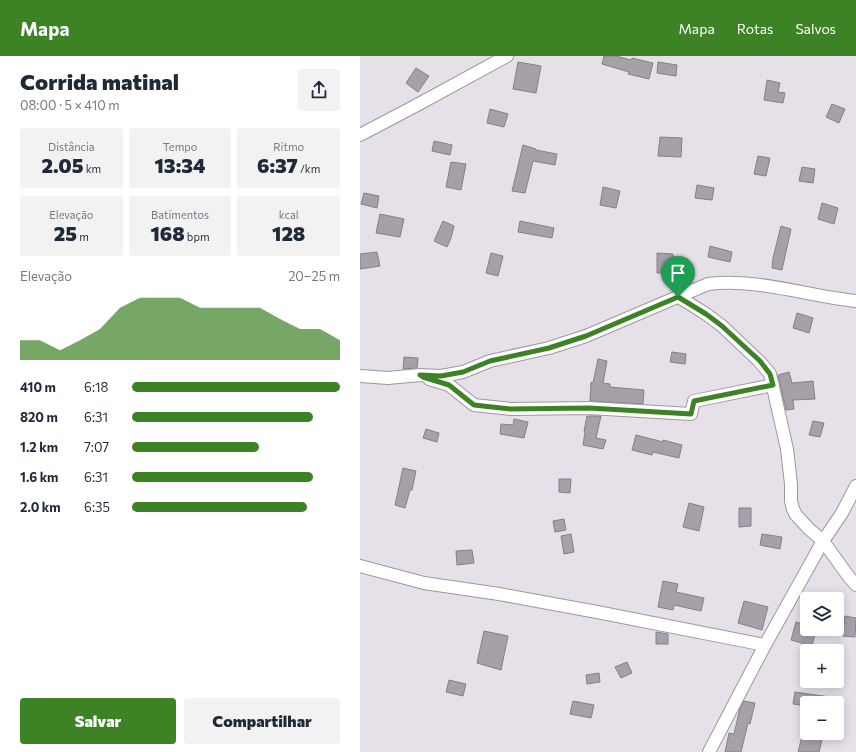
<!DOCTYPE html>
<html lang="pt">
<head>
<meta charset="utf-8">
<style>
	:root { --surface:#fff; --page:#f2f2f3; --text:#1f2937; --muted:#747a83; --accent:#3e8226 }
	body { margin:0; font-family:Commissioner,sans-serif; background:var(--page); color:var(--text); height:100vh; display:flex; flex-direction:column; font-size:15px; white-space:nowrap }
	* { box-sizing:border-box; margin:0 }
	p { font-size:13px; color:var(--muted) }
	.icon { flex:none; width:22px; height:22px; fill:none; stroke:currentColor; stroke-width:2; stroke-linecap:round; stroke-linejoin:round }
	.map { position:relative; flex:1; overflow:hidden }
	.side { display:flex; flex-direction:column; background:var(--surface); width:360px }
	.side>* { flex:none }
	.buttons { position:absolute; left:440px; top:536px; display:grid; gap:8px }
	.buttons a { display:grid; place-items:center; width:44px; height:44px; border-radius:4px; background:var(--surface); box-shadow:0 2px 10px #0003; font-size:20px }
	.pin { position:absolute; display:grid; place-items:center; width:34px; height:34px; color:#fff; margin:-41px -17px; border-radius:50% 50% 50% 0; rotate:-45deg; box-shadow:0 0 4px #0007 }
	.pin .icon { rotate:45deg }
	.round { display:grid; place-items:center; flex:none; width:42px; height:42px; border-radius:4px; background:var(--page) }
	.head { display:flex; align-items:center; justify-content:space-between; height:68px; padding:0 20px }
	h1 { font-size:22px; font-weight:800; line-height:30px }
	.metrics { display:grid; grid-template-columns:repeat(3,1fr); gap:6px; height:68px; padding:4px 20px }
	.metrics div { display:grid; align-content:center; border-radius:4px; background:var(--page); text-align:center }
	.metrics b { font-size:20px; font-weight:800 }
	.metrics small { font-size:11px; font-weight:400 }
	.metrics p { font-size:11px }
	.chart { height:112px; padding:8px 20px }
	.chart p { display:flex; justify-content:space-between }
	.chart svg { width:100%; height:72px; margin-top:4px; fill:var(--accent); opacity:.7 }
	.cta { display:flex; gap:8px; margin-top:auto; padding:8px 20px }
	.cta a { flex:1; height:46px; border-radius:4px; background:var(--accent); color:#fff; font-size:16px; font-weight:800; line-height:46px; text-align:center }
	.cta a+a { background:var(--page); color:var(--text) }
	ul { padding:0 20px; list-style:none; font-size:13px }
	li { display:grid; grid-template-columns:64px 48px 1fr; align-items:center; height:30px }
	li i { height:10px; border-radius:5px; background:var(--accent) }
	header { display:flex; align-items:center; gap:24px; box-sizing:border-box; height:56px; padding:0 20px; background:var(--accent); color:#fff }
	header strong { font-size:19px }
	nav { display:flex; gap:22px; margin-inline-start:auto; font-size:14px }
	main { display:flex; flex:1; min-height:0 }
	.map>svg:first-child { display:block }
	.building { fill:#a6a1a9; stroke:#858088 }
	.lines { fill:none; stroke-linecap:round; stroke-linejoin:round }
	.street-casing { stroke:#9d98a0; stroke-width:14 }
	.street { stroke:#fff; stroke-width:12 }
	.route-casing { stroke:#fff; stroke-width:8 }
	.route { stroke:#3e8226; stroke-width:5 }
</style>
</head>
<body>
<header>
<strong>Mapa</strong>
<nav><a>Mapa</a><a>Rotas</a><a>Salvos</a></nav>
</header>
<main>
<section class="side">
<div class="head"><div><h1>Corrida matinal</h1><p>08:00 · 5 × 410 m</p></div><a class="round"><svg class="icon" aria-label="share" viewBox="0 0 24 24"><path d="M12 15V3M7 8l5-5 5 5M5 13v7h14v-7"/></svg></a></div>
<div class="metrics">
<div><p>Distância</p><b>2.05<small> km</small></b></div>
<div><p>Tempo</p><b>13:34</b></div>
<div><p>Ritmo</p><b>6:37<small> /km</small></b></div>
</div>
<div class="metrics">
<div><p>Elevação</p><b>25<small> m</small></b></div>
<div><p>Batimentos</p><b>168<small> bpm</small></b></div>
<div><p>kcal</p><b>128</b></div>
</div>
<div class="chart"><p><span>Elevação</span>20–25 m</p>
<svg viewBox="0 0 160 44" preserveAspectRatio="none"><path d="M0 44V32L10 32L20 38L30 32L40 25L50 12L60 6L70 6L80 6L90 12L100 12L110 12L120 12L130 19L140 25L150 25L160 32V44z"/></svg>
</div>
<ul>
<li><b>410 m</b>6:18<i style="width:100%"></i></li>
<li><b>820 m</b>6:31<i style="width:87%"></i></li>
<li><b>1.2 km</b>7:07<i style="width:61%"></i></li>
<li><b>1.6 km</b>6:31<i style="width:87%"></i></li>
<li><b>2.0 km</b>6:35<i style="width:84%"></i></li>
</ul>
<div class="cta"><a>Salvar</a><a>Compartilhar</a></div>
</section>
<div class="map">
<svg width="496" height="696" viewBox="0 0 496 696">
	<rect width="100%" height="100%" fill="#e6e0e9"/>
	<g class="building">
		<polygon points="244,0 256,0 271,4 272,2 293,7 289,23 268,18 269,16 242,8"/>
		<polygon points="158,6 181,10 176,37 153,33"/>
		<polygon points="298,6 317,9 316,20 297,17"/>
		<polygon points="56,12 69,20 58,36 46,27"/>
		<polygon points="407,24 420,27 418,36 425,37 423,47 404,44"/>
		<polygon points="472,48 485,53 479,67 466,61"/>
		<polygon points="130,53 148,58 144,71 127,67"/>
		<polygon points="300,81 322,82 321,101 298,100"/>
		<polygon points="74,85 92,89 90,99 72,95"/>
		<polygon points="163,89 176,93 176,94 197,98 195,109 173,105 165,137 152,135"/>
		<polygon points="398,100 410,102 406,120 394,118"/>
		<polygon points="91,106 106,108 101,134 86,131"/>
		<polygon points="442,111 455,113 453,127 439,125"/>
		<polygon points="337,129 354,132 352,144 335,142"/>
		<polygon points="243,131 260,135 256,152 240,149"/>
		<polygon points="4,137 19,140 17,152 1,148"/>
		<polygon points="462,147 478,152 474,168 458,163"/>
		<polygon points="20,158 44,163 40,181 16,177"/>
		<polygon points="83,165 94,170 91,182 87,191 74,185"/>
		<polygon points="160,165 194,172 192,182 158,176"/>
		<polygon points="421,170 431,173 422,214 412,212 413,202"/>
		<polygon points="350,190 372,196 370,206 348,201"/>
		<polygon points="17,196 20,210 0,213 0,198"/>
		<polygon points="131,197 143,200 138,220 126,217"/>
		<polygon points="297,197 313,198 313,217 297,217"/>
		<polygon points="437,257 453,262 449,277 433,272"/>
		<polygon points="312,296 326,298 325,308 310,306"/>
		<polygon points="44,301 58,302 57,312 43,313"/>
		<polygon points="238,303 247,305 243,327 250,328 250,331 284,334 283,348 230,345 231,326 233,327"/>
		<polygon points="429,316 432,327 453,325 455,343 433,344 434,353 426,354 418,319"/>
		<polygon points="227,360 241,360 236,382 246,384 243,393 223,389 225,376 224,375"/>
		<polygon points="154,363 168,366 164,382 140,378 141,368 153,369"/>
		<polygon points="453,365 464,367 460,381 449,379"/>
		<polygon points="66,373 79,377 77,386 63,382"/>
		<polygon points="276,379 303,386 303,384 322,389 319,402 293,396 292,399 272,394"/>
		<polygon points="43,412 56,415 52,434 50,434 45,452 35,449"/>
		<polygon points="199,423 211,423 210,437 199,436"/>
		<polygon points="329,447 344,451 339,475 323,471"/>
		<polygon points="379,452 391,452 391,470 379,471"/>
		<polygon points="204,463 206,474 195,476 193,465"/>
		<polygon points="211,478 214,496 204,498 201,480"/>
		<polygon points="402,478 422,481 420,493 400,489"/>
		<polygon points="112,494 114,507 97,509 96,495"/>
		<polygon points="303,525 318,528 316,536 344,542 341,555 314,549 313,554 298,551"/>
		<polygon points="384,545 408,551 402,574 378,567"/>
		<polygon points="485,560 496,562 495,581 483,580"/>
		<polygon points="436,566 447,569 447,573 456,573 452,590 431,584"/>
		<polygon points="124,575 148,580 141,614 117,607"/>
		<polygon points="296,576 308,578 308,588 296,588"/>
		<polygon points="267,606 272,617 261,622 255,611"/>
		<polygon points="239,617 240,626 227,628 226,619"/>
		<polygon points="89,624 106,628 103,640 86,636"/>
		<polygon points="435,636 470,641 470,647 447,647 447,650 433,648"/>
		<polygon points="213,645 234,649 231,662 210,658"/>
		<polygon points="384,645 395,647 390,668 388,667 381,696 365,696 369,677 374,678 380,652"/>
		<polygon points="442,680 462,684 459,696 438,696"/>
	</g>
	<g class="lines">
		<defs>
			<g id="street">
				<polyline points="0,79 57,49 147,0"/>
				<polyline points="319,241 346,258 362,270 399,305 410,318 427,393 431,428 431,445 433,453 436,459 449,473 463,485 489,521 496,529"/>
				<path d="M0,320L28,322L60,319L81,320L103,316L130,305L189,292L226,280L348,228C398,222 447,240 496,245"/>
				<polyline points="69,323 89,329 114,349 151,353 229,352 331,358 334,345 413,329"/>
				<polyline points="0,510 64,527 139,538 237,556 405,589"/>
				<polyline points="349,696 405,589 463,485 482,457 496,430"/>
			</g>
		</defs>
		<use href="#street" class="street-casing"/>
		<use href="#street" class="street"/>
	</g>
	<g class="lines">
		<defs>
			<polygon id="route" points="318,241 346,258 362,270 400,305 410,318 413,329 334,345 331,358 229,352 151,353 114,349 89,329 63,321 60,319 81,320 103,316 130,305 189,292 226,280"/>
		</defs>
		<use href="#route" class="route-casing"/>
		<use href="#route" class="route"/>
	</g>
</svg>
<div class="buttons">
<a><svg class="icon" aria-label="layers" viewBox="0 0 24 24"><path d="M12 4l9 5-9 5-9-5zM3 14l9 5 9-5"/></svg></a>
<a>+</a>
<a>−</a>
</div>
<div class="pin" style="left:318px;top:241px;background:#1e9e55"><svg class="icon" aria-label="arrive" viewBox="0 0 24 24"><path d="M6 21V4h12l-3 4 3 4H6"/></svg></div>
</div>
</main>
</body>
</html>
